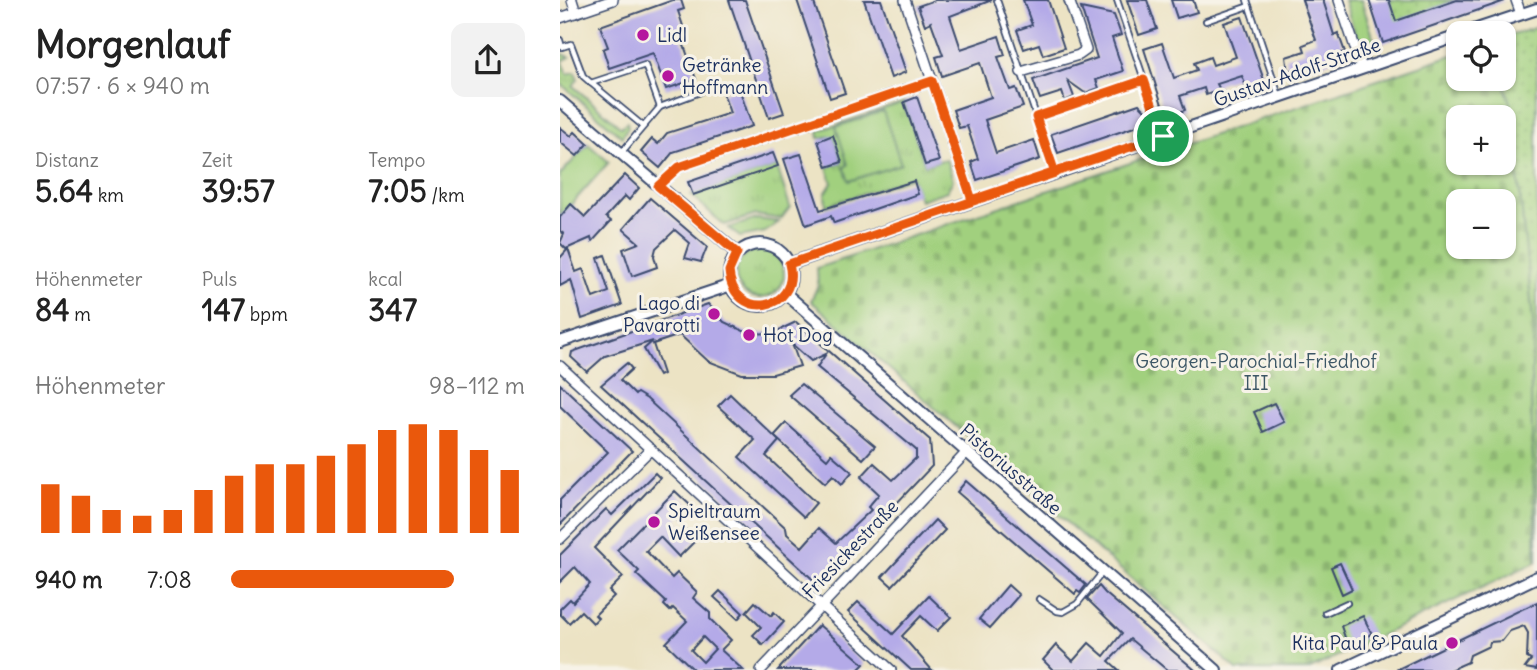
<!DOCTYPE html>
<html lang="de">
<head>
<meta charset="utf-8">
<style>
	:root { --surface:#fff; --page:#f2f2f2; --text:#222; --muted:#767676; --accent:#ea580c }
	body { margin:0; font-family:Delius,sans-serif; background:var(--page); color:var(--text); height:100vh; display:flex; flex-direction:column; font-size:26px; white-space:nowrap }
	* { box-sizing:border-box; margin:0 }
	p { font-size:23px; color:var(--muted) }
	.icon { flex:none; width:38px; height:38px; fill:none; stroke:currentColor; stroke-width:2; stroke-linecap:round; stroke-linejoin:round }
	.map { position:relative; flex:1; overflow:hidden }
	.panel { display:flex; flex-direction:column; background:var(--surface); width:560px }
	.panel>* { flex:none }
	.buttons { position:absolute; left:886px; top:21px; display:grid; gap:14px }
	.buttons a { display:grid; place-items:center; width:70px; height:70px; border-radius:14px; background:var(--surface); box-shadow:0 2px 5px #0004; font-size:35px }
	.pin { position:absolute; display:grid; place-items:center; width:60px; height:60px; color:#fff; margin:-30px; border:4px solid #fff; border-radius:50%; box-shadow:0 2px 7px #0007 }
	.round { display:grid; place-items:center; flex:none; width:74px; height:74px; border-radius:14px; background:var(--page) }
	.overview { display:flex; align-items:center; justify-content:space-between; height:119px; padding:0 35px }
	h1 { font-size:38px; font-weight:800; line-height:52px }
	.metrics { display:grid; grid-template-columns:repeat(3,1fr); gap:10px; height:119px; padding:7px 35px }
	.metrics div { display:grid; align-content:center }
	.metrics b { font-size:30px; font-weight:800 }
	.metrics small { font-size:19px; font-weight:400 }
	.metrics p { font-size:19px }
	.chart { height:196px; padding:14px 35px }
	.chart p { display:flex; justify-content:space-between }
	.chart svg { width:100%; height:126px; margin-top:7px; stroke:var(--accent); stroke-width:6 }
	ul { padding:0 35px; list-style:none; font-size:23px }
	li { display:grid; grid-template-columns:112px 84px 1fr; align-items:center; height:52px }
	li i { height:18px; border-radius:9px; background:var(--accent) }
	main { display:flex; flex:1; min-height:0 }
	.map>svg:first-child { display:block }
	.grass { fill:url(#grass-tufts); stroke:#5e806e; stroke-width:2 }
	.cemetery { fill:url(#cemetery-stones); stroke:#5e806e; stroke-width:2; fill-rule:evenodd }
	.park { fill:#a1d07e; stroke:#5e806e; stroke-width:2 }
	.garden { fill:url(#garden-dots); stroke:#5e806e; stroke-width:2 }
	.building { fill:#b4aae8; fill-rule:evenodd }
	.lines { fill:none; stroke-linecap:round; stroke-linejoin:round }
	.service-casing { stroke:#3a4a6d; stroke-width:8 }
	.minor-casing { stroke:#3a4a6d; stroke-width:12 }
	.tertiary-casing { stroke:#3a4a6d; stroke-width:14 }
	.service { stroke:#fff; stroke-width:4.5 }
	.minor { stroke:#fff; stroke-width:9 }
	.tertiary { stroke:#fff; stroke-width:10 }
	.route-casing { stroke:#fff; stroke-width:14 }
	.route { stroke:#ea580c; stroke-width:9 }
	.poi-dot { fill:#b5179e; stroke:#f7f3e8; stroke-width:2.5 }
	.labels { text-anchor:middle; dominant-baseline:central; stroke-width:6; stroke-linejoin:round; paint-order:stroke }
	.poi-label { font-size:19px; fill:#1b2f5e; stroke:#f7f3e8; text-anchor:start }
	.street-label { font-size:19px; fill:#1b2f5e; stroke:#f7f3e8 }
	.park-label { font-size:19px; fill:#3c5766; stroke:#f7f3e8 }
</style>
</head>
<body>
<main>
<section class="panel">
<div class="overview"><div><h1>Morgenlauf</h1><p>07:57 · 6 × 940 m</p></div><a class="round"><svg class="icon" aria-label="share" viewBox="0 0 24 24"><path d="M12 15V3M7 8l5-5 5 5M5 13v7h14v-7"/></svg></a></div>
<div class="metrics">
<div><p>Distanz</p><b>5.64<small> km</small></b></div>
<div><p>Zeit</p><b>39:57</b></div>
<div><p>Tempo</p><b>7:05<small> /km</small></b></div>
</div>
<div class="metrics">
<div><p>Höhenmeter</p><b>84<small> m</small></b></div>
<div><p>Puls</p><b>147<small> bpm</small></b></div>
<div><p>kcal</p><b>347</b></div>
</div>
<div class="chart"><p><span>Höhenmeter</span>98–112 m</p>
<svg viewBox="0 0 160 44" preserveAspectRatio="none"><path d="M5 44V27M15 44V31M25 44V36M35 44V38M45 44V36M55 44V29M65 44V24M75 44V20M85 44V20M95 44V17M105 44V13M115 44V8M125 44V6M135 44V8M145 44V15M155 44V22"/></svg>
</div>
<ul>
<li><b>940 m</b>7:08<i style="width:76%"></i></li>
</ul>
</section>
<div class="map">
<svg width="977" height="670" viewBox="0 0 977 670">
	<defs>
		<pattern id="grass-tufts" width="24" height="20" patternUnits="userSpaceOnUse" patternTransform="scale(1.75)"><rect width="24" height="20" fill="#a1d07e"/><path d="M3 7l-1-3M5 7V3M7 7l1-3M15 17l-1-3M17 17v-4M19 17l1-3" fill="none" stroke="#8ab36f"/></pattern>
		<pattern id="cemetery-stones" width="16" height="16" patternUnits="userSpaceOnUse" patternTransform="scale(1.75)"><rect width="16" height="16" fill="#a1d07e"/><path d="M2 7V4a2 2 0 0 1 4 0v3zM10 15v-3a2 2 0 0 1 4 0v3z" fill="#8ab36f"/></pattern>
		<pattern id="garden-dots" width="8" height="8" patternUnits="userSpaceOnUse" patternTransform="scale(1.75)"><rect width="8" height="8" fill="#a1d07e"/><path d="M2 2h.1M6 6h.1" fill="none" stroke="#8ab36f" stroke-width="1.8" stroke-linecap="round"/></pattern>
	</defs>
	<rect width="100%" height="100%" fill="#f7f3e8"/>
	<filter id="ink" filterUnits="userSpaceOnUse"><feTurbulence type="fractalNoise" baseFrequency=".0143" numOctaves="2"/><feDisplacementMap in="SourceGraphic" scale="14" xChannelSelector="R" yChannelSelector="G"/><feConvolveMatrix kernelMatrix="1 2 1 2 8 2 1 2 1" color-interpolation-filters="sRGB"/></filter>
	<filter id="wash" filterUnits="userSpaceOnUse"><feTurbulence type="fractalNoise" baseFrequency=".00686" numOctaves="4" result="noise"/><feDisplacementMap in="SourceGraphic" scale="28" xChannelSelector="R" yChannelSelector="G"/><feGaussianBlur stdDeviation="1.57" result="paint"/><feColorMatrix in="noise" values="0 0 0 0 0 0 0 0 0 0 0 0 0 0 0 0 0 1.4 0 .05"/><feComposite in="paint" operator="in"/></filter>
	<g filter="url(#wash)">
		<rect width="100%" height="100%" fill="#ece3c4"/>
		<g class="grass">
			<polygon points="784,0 801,0 816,45 801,51"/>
			<polygon points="1,53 10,57 2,61 7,74 15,72 18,79 13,86 61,127 67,122 68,127 62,137 0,83"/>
			<polygon points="344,102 365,165 386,159 393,180 387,191 360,200 352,177 266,206 265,194 272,183 267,167 282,162 273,136 259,138 258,131"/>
			<polygon points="217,166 230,207 221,219 196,215 164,225 131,195"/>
			<polygon points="197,219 219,222 205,232 180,237 168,228"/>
			<circle cx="200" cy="274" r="24"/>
		</g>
		<path class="cemetery" d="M898,53V79H943L951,106L974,329L971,393L976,562L748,670H677L251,301L258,285L257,268ZM898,117H943V163H898ZM898,201H943V247H898Z"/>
		<g class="park">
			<polygon points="323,111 341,164 289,181 284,167 288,165 276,127"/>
			<polygon points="28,144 49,162 0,217 0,175"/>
		</g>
		<g class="garden">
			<polygon points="829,0 897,0 833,24"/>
			<polygon points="977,27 977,562 976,562 971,393 974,329 951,106 943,79 943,38"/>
		</g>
		<g id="blocks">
			<g class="building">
				<polygon points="113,0 121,0 124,9 118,11 126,35 121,37 136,79 106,89 93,53 49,68 43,49 48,47 40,26"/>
				<polygon points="169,0 185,0 224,113 209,118"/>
				<polygon points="237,0 253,0 285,93 270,98"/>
				<polygon points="304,0 321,0 346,72 331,78"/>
				<polygon points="375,0 432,0 390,16 401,49 439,36 445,55 438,57 450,90 456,88 463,107 425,120 436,153 474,140 480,159 417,180 411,162 418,159 407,126 399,128 393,110 431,97 420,63 382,76 376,57 383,55 371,22 365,25 358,6"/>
				<polygon points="463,0 488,0 504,48 483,55 479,44 464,49 457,30 472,25"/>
				<polygon points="567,0 587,0 597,29 579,35"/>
				<polygon points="611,0 633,0 637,12 617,18"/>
				<polygon points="742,0 763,0 774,35 778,33 785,52 781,53 782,57 732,74 731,70 728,72 726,57 745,51 743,45 756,40"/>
				<polygon points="809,0 829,0 836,21 897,0 945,1 823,43"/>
				<polygon points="521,8 554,15 561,35 552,38 563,71 536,80 539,88 525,93 508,81 514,97 505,101 502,92 480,99 473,80 537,58"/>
				<polygon points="682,17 705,83 687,89 682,76 657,84 660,90 646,95 644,88 620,96 625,110 606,117 584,49 602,43 614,78 637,70 634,63 650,57 653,65 676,57 664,23"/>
				<polygon points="179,88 192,126 113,152 100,168 81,152 92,139 98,144 107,133 170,113 163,93"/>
				<polygon points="357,97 379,161 365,165 344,102"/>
				<polygon points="579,104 587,112 586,123 498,153 491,134"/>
				<polygon points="0,127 11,136 15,132 28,144 17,156 0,142"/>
				<polygon points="273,135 282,162 267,167 258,141"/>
				<polygon points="213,153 218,166 133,195 128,182"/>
				<polygon points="241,154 260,210 354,181 358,194 274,223 271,216 246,225 224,159"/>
				<polygon points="65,175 79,188 69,200 65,196 46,217 51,221 32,242 31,238 6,249 0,243 4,234 0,231 0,217 11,204 25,217"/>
				<polygon points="90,198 147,247 141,262 125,258 130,243 115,230 96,248 94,256 97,267 72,276 63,249 79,243 63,229"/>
				<polygon points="8,249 16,272 23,269 33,298 49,292 38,258 45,255 62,305 22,319 11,280 0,286 0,258"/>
				<polygon points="148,304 164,322 190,334 213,333 236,322 370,440 372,466 259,585 41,385 67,363 72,369 60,380 75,395 77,393 87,399 226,528 227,534 242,547 259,528 276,543 311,510 308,507 319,494 301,477 314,463 333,480 356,458 356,450 257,367 266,354 251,361 232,344 240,366 213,374 182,374 148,361 120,335 93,344 103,374 99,376 84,349 93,341 45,356 27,372 11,357 12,352"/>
				<polygon points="0,384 72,451 0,525 0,500 48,452 0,406"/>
				<polygon points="241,384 315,446 303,459 229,395"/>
				<polygon points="170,394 219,441 206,456 256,503 244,517 179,457 195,440 158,406"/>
				<polygon points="714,403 724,422 703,432 694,412"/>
				<polygon points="226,423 267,459 271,454 292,472 282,484 273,475 265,483 214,436"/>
				<polygon points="95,473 100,478 34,548 63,577 49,591 54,596 35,615 38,618 33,623 21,611 9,623 0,614 0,609 10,599 13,602 30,584 15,567 0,582 0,555 46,509 52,515"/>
				<polygon points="406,481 526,585 520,593 517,591 515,594 397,492"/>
				<path d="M115,491L131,506L116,520L136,540L119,557L100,537L86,551L112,578L117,573L137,592L133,598L150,613V619L171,640L161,650L183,670H134L106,643L127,621L113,608L110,611L104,605L106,602L76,574L79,571L57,550ZM143,637L155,649L143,662L131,650Z"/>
				<polygon points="375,520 385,530 332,586 322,577"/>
				<polygon points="780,563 792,589 782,594 771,567"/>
				<polygon points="448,585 459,595 430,628 419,619"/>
				<polygon points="539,586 545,593 635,670 607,670 570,639 549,661 559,670 493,670 483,660 496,645 513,661 529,643 544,656 562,633 527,599"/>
				<polygon points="160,591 183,613 178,619 154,597"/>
				<polygon points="369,596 391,617 377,631 361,616 342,636 372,670 351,670 288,612 298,602 333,634"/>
				<polygon points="195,602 211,616 214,612 224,622 203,645 193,635 201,627 186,612"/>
				<polygon points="977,602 977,670 965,668 971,660 967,658 968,633 964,626 950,631 942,641 930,642 929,646 910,655 908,662 890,670 836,670"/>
				<polygon points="803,616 812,634 788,646 781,626"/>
				<polygon points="259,625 304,664 298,670 218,670"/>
			</g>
		</g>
	</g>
	<g filter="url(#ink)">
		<use href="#blocks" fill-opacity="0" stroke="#3a4a6d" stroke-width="2"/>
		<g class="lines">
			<defs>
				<g id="service">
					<polyline points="437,0 495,172"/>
					<polyline points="557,0 603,135"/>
					<polyline points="687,0 719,96"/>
					<polyline points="646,21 689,6"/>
					<polyline points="0,40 2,47 11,44 23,76 31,83"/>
					<polyline points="476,117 584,80"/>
					<polyline points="83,126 31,83 85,65 100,107"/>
					<polyline points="61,153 100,107 140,92"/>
					<polyline points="479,599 497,611 503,612 517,604 542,573"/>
					<polyline points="765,613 787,603"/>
				</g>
				<g id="minor">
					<polyline points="12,0 16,13"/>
					<polyline points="345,0 412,200"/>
					<polyline points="779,0 802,68"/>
					<polyline points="956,0 961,14"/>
					<polyline points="0,18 53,0"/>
					<polyline points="461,72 519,55 526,50 509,0"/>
					<polyline points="98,186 119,167 372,81"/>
					<polyline points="0,366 331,670"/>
					<polyline points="0,539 91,449"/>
					<polyline points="201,670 406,453"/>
				</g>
				<g id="tertiary">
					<polyline points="905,33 977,9"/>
					<polyline points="0,101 177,253"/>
					<circle cx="200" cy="275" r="31"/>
					<polyline points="229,264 898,36"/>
					<polyline points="225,293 656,670"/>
					<polyline points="0,342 171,285"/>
					<polyline points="781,670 977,577"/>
				</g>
			</defs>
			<use href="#service" class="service-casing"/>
			<use href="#minor" class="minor-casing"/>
			<use href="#tertiary" class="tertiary-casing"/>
			<use href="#service" class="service"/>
			<use href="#minor" class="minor"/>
			<use href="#tertiary" class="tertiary"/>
		</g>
	</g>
	<g class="lines" filter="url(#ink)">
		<defs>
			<path id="route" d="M603,136L412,200L372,81L119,167L98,186L177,253L169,271C173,323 241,311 229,264L495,173L476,117L584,80L603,136"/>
		</defs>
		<use href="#route" class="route-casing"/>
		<use href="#route" class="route"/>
	</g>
	<g class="poi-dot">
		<circle cx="83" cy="35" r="7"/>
		<circle cx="108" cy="76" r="7"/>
		<circle cx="154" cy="314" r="7"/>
		<circle cx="189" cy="335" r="7"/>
		<circle cx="94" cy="522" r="7"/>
		<circle cx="892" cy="643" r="7"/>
	</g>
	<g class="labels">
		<g class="poi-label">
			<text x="97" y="35">Lidl</text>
			<text x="122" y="65">Getränke<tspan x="122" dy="22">Hoffmann</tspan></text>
			<text x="140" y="303" text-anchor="end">Lago di<tspan x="140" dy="22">Pavarotti</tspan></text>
			<text x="203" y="335">Hot Dog</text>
			<text x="108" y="511">Spieltraum<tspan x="108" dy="22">Weißensee</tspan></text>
			<text x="878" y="643" text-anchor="end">Kita Paul &amp; Paula</text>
		</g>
		<g class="street-label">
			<text transform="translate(737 72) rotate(-19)">Gustav-Adolf-Straße</text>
			<text transform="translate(451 469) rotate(41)">Pistoriusstraße</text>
			<text transform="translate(290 549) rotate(-46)">Friesickestraße</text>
		</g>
		<g class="park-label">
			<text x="696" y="361">Georgen-Parochial-Friedhof<tspan x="696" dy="22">III</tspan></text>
		</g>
	</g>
</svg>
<div class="buttons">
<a><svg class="icon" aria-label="locate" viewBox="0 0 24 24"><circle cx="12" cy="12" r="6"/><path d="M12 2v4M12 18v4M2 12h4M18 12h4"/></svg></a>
<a>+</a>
<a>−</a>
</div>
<div class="pin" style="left:603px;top:136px;background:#1e9e55"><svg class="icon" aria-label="arrive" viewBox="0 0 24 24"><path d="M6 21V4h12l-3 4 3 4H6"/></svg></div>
</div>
</main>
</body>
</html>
